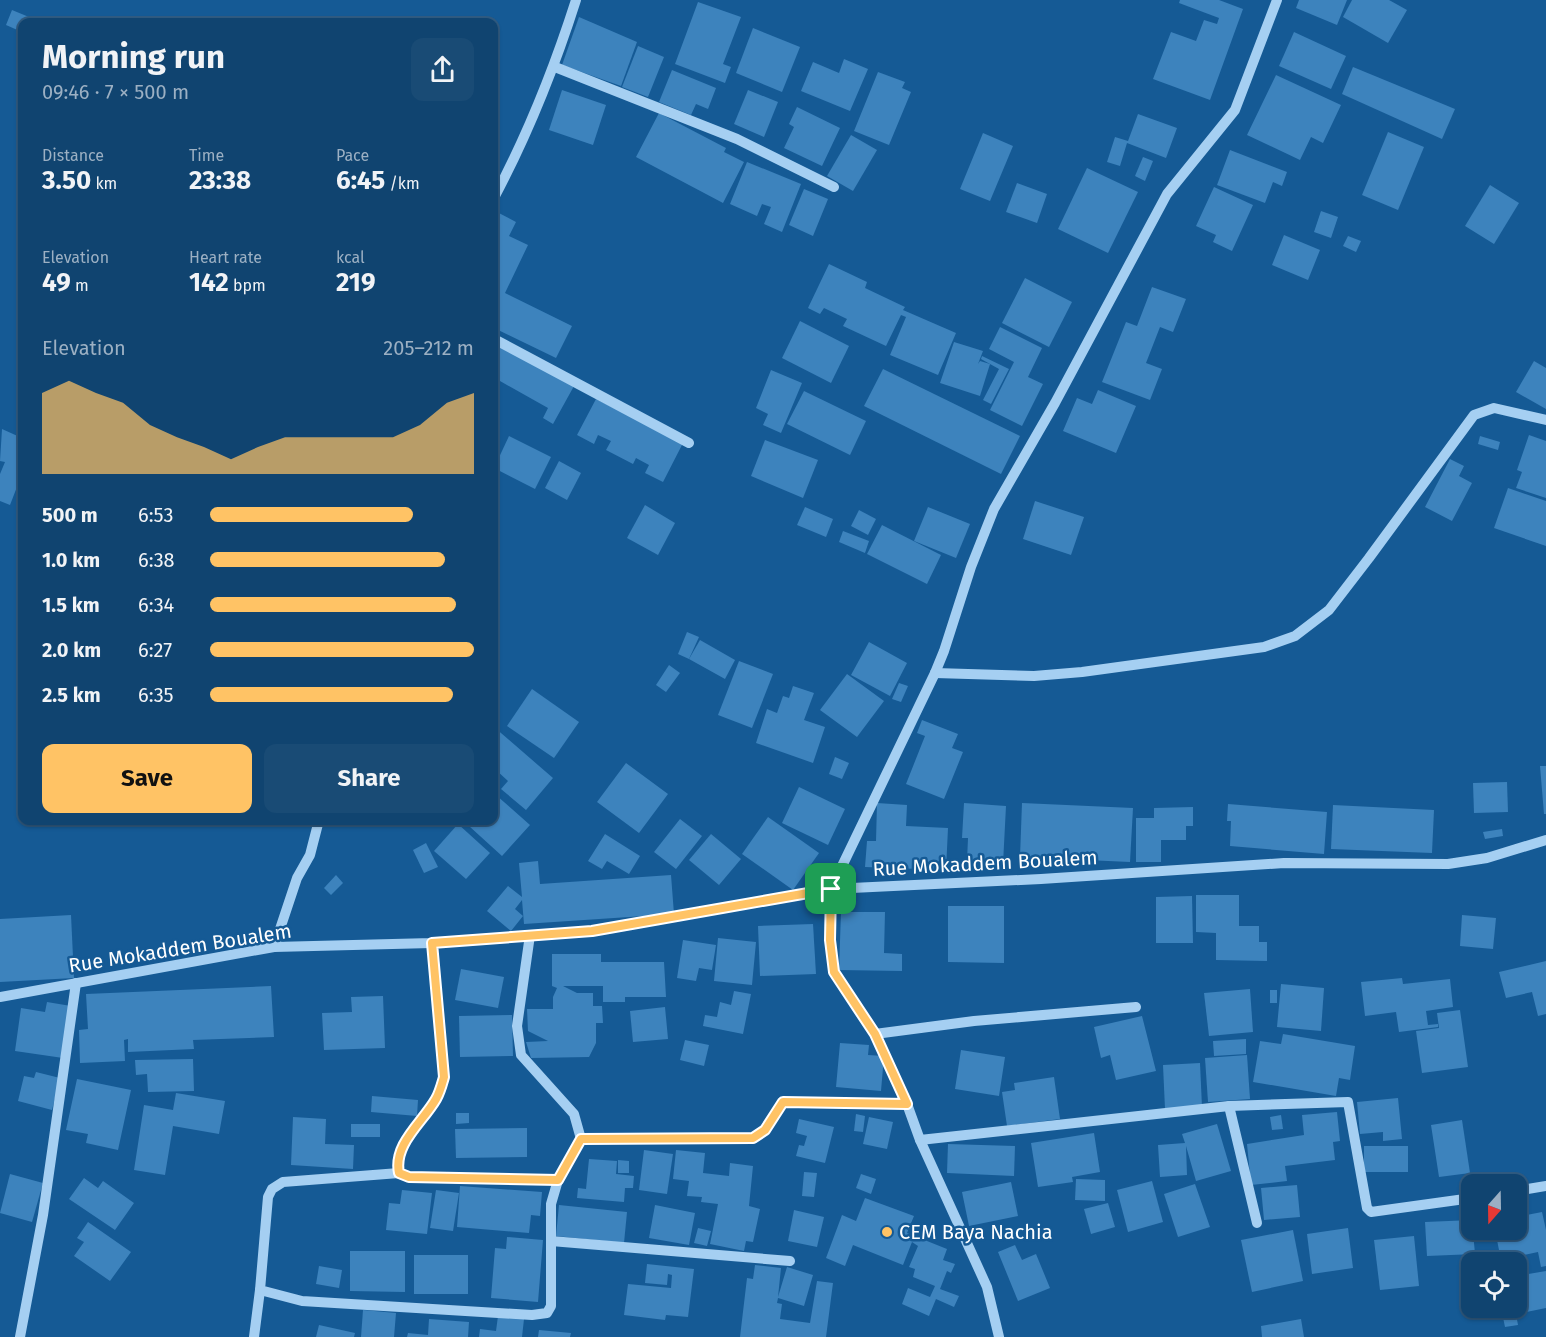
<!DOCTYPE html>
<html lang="en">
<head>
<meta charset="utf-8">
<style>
	:root { --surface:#104470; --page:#194b75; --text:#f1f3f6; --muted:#9cb0c3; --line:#305c83; --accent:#ffc365 }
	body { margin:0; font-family:"Fira Sans",sans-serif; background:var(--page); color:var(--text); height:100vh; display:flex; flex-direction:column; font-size:22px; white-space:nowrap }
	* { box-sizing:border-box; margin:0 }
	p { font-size:20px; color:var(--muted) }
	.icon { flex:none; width:33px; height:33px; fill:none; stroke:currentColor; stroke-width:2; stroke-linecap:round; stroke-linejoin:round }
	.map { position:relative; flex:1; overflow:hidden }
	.side { position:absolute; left:18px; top:18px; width:480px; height:807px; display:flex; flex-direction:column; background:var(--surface); border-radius:12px; box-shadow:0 2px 4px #0004,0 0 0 2px var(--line) }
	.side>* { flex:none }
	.needle { width:39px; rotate:200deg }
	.tools { position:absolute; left:1461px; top:1174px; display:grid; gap:12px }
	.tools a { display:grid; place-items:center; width:66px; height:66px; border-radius:12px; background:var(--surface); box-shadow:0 2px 4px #0004,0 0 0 2px var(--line); font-size:30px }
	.pin { position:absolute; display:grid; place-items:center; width:51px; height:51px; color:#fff; margin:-26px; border-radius:12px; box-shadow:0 3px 9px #0006 }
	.round { display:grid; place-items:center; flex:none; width:63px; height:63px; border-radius:12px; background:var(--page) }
	.headline { display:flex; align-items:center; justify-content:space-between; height:102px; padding:0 24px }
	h1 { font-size:33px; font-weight:700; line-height:45px }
	.figures { display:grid; grid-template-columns:repeat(3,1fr); gap:9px; height:102px; padding:6px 24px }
	.figures div { display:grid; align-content:center }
	.figures b { font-size:26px; font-weight:700 }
	.figures small { font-size:16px; font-weight:400 }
	.figures p { font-size:16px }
	.chart { height:168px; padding:12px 24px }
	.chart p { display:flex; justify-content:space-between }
	.chart svg { width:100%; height:108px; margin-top:6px; fill:var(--accent); opacity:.7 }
	.primary-button { display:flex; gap:12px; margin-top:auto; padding:12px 24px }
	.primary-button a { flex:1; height:69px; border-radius:12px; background:var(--accent); color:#111; font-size:24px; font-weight:700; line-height:69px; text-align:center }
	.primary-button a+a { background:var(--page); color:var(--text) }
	ul { padding:0 24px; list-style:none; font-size:20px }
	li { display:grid; grid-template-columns:96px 72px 1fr; align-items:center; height:45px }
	li i { height:15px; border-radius:8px; background:var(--accent) }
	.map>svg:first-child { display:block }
	.building { fill:#3d83bd }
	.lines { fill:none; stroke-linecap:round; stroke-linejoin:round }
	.minor { stroke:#a5cff2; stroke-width:10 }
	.route-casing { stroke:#fff; stroke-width:12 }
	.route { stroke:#ffc365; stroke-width:8 }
	.poi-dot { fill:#ffc365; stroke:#155a95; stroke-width:2 }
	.labels { text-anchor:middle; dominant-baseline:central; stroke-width:5; stroke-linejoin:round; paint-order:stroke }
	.street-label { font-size:20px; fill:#fff; stroke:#155a95 }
	.poi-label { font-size:20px; fill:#fff; stroke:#155a95; text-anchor:start }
</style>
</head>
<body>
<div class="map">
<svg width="1546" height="1337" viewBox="0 0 1546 1337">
	<rect width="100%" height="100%" fill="#155a95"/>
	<g class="building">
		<polygon points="1180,0 1219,0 1243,9 1210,100 1153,79 1171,32 1196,41 1204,20 1217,24 1219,18 1179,3"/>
		<polygon points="1299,0 1347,0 1337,25 1296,8"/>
		<polygon points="1352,0 1389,0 1407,10 1388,43 1343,17"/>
		<polygon points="698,2 741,17 723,64 731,67 725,83 675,64"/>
		<polygon points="12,10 29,17 45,22 22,22 22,32 6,25"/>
		<polygon points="579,17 637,42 621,86 562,65"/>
		<polygon points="753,28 800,47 782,92 736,73"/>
		<polygon points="1294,32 1346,56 1331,89 1279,66"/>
		<polygon points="638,46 664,57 648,97 622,87"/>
		<polygon points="844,59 868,69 850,111 801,91 813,62 839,73"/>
		<polygon points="1353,67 1455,109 1442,139 1342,94"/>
		<polygon points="672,70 716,88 708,109 696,104 691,115 659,102"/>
		<polygon points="878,72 905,82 902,88 911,92 889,145 854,131"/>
		<polygon points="1276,75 1341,105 1323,143 1311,137 1300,160 1247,135"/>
		<polygon points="562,90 606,105 593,145 549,130"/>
		<polygon points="748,90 778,102 764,137 734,124"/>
		<polygon points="797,107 840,128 822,166 784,148 794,127 789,124"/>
		<polygon points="659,113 726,148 724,152 744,162 723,203 636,157"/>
		<polygon points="1138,114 1177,128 1166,158 1127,143 1120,166 1107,162 1115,137 1128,141"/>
		<polygon points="1388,132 1424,147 1398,210 1362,195"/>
		<polygon points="983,133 1013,146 990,201 960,189"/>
		<polygon points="851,135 877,150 853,191 827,176"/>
		<polygon points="1230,150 1287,172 1282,186 1273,182 1265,203 1217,185"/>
		<polygon points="1143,157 1153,161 1145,181 1135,176"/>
		<polygon points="747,162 801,184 782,232 764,224 771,207 762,204 757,216 730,204"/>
		<polygon points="1087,168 1138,192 1108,253 1058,229"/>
		<polygon points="1017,183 1047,194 1037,223 1006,212"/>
		<polygon points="1490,185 1519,203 1494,244 1465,226"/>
		<polygon points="1214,187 1253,205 1232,251 1213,242 1216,235 1196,226"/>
		<polygon points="804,189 828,199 813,236 789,225"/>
		<polygon points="495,211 516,222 509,236 528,245 505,293 572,326 556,358 494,328"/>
		<polygon points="1321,211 1338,217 1331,238 1314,232"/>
		<polygon points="1284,235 1320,250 1308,280 1272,265"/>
		<polygon points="1348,236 1361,241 1356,252 1343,246"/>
		<polygon points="829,264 867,282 865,288 905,307 903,310 956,333 938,375 890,355 906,317 901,315 886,346 843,326 847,319 824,308 820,314 808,308"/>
		<polygon points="1025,278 1072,302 1049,347 1002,323"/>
		<polygon points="1152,287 1186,299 1173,332 1160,327 1146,363 1162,369 1150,400 1102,382 1126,322 1137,326"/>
		<polygon points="800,321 849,346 831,383 782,358"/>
		<polygon points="1000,327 1042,348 1028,377 1043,384 1022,426 990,410 1014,362 989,349"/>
		<polygon points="494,342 574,386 553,424 543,418 548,408 500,381 494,393"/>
		<polygon points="954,342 983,351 978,364 980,361 990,364 980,396 940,383"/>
		<polygon points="982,356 1009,369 991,404 983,400 999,369 981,359"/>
		<polygon points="1534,361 1546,368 1546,409 1516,392"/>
		<polygon points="883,369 1020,436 1001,474 864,406"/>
		<polygon points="771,370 802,383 781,433 763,425 768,414 756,408"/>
		<polygon points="1098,390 1136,406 1116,453 1063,431 1077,398 1092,404"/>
		<polygon points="804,391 866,421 850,455 787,424"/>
		<polygon points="596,399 683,443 663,482 645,473 649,465 636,458 633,464 606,450 611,441 598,435 594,444 577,435"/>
		<polygon points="2,429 22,438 22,474 10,505 0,501 0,474 5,462 0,461"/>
		<polygon points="1529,435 1546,441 1546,498 1516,488 1522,472 1517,470"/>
		<polygon points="509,436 551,457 535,489 494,468"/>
		<polygon points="1480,436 1500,442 1498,450 1478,444"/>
		<polygon points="765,440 818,460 803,498 751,476"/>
		<polygon points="1450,459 1464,466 1459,476 1472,483 1452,521 1425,507"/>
		<polygon points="559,461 581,473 567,500 545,488"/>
		<polygon points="1508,488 1546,501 1546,546 1494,528"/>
		<polygon points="1035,501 1084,517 1071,555 1023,539"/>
		<polygon points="645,505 675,523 658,555 627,538"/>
		<polygon points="805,507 833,519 826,537 797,525"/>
		<polygon points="928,507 970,524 956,558 914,541"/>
		<polygon points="859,510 876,519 868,535 851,526"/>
		<polygon points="882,525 941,555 927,584 867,554"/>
		<polygon points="843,531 869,541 865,553 839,542"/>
		<polygon points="687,632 699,637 689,659 678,654"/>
		<polygon points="700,640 735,660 725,679 689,659"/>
		<polygon points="869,642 907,663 890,696 851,675"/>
		<polygon points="739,661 773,674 752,728 718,715"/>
		<polygon points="669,665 680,673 666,692 656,685"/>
		<polygon points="847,674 884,701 857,737 820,710"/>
		<polygon points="899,683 908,686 901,702 892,699"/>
		<polygon points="793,686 814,693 804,720 825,727 813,763 756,743 767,709 777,713 783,696 789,698"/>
		<polygon points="532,689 579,722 554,758 507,726"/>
		<polygon points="922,720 958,734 952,748 963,752 944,799 906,784 925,736 917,733"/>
		<polygon points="494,727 553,778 526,810 501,789 508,781 496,770 494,773"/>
		<polygon points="835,757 849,763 842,779 829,774"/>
		<polygon points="626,763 668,794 639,833 597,802"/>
		<polygon points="1540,766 1546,766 1546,814 1544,814"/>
		<polygon points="1507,782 1508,812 1474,813 1473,783"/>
		<polygon points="799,787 845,809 828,845 782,823"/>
		<polygon points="496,795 530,825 502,856 469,826 474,820 494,820 494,798"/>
		<polygon points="877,803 907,805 906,826 948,828 946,870 865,867 867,841 876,841"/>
		<polygon points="964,803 1006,806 1003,864 967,861 968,838 962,838"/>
		<polygon points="1022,803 1133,808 1130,862 1020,857"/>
		<polygon points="1228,804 1327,812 1324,854 1230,846 1231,821 1227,821"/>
		<polygon points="1333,805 1434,810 1432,853 1331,849"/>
		<polygon points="1193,807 1193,826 1186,826 1186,840 1161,840 1161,862 1136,862 1136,818 1154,818 1154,808"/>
		<polygon points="768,817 819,853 793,890 742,854"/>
		<polygon points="680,819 702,836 676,869 654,852"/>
		<polygon points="458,824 490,853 466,879 434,851"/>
		<polygon points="1502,829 1503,836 1485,839 1483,832"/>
		<polygon points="605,834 640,856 629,874 607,861 602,869 588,861"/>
		<polygon points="711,834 741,859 719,885 689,860"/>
		<polygon points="426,843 438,867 424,873 413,850"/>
		<polygon points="538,861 540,884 671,875 674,914 524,924 522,900 515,909 523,916 511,931 487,911 508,886 522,897 519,863"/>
		<polygon points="336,875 343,883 331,895 324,888"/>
		<polygon points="1196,895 1239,895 1239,926 1259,926 1259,942 1267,942 1267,961 1216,960 1216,933 1196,932"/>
		<polygon points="1192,896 1193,943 1156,943 1156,897"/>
		<polygon points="948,906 1004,906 1004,963 948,962"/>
		<polygon points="841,912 885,912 884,953 902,954 902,971 839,970"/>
		<polygon points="71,915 74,978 0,982 0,919"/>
		<polygon points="1462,915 1496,918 1493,949 1460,946"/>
		<polygon points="813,924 816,974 760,976 758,926"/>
		<polygon points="718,938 756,942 752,985 714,981"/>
		<polygon points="683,940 716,945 712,970 699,968 696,981 677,978"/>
		<polygon points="552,954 601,954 601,962 664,962 666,997 625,997 625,1002 603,1002 603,986 563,986 577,993 593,993 593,1006 602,1006 603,1023 596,1023 596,1043 589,1057 531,1058 526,1042 548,1041 528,1031 527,1009 553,1009 553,997 557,988 552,986"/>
		<polygon points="1546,961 1546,1014 1538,1016 1532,992 1506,998 1499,972"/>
		<polygon points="461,969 504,977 498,1008 455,1000"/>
		<polygon points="1402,978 1403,984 1450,979 1453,1007 1426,1011 1428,1025 1438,1024 1438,1027 1399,1032 1396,1012 1365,1016 1361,982"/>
		<polygon points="1281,984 1324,988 1321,1031 1277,1027"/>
		<polygon points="271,986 274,1037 193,1040 194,1049 128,1052 128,1039 124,1040 125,1061 80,1063 79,1030 88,1029 86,994"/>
		<polygon points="1250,989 1253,1032 1209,1036 1204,993"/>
		<rect x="1270" y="990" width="7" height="13"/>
		<polygon points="734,991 751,994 743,1034 703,1026 705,1015 717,1017 720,1002 731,1005"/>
		<polygon points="383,996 385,1048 324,1050 322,1013 352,1012 351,997"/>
		<polygon points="47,1002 71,1006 63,1058 15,1051 21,1008 45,1012"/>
		<polygon points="665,1007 668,1039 633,1042 630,1011"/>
		<polygon points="1460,1010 1468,1067 1422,1073 1416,1031 1439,1028 1437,1013"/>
		<polygon points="512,1015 513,1056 460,1057 459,1016"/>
		<polygon points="1142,1016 1156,1071 1116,1080 1110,1055 1101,1058 1094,1027"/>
		<polygon points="1283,1034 1355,1046 1350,1080 1339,1078 1336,1096 1253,1082 1260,1041 1281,1044"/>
		<polygon points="1246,1039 1246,1054 1214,1056 1213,1041"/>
		<polygon points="685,1040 709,1045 704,1066 680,1060"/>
		<polygon points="840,1043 869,1045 868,1055 884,1056 881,1091 836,1087"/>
		<polygon points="961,1050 1005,1057 999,1096 955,1089"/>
		<polygon points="1247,1055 1250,1099 1208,1102 1205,1058"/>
		<polygon points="193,1059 194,1091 148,1092 147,1074 136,1075 135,1060"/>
		<polygon points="1200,1063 1202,1107 1165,1109 1163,1065"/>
		<polygon points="36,1072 60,1078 52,1110 18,1101 24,1076 34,1078"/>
		<polygon points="1054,1077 1060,1119 1007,1126 1002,1092 1015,1090 1014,1083"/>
		<polygon points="77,1079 131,1090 118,1150 86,1143 88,1134 66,1130"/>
		<polygon points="176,1093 225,1101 219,1134 173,1126 165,1175 134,1170 144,1105 173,1110"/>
		<polygon points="372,1096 418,1100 417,1116 371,1112"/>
		<polygon points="1398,1098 1402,1139 1383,1141 1383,1132 1360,1134 1357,1102"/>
		<polygon points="1337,1112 1340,1141 1333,1142 1335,1160 1285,1166 1287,1181 1251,1185 1247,1144 1304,1135 1302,1115"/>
		<polygon points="456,1113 469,1113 469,1123 456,1124"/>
		<polygon points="856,1114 865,1116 863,1132 854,1131"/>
		<polygon points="1281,1115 1283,1129 1272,1130 1270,1117"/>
		<polygon points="293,1117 326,1119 325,1144 354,1145 353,1169 291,1165"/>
		<polygon points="869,1117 893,1122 887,1149 863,1144"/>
		<polygon points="799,1119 834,1127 825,1163 796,1156 799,1145 804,1146 807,1136 796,1133"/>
		<polygon points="1462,1120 1470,1173 1439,1177 1431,1125"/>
		<rect x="351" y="1124" width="29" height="13"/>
		<polygon points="1217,1124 1231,1171 1196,1181 1186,1146 1187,1175 1160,1177 1158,1145 1185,1143 1182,1134"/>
		<polygon points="527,1128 527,1157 456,1158 455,1129"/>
		<polygon points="1094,1133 1100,1172 1072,1177 1073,1182 1038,1187 1031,1143"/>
		<polygon points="948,1144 1015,1146 1014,1176 947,1173"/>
		<rect x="1364" y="1146" width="44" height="26"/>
		<polygon points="644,1150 673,1154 667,1194 639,1190"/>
		<polygon points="676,1150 705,1153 703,1173 729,1176 730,1163 753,1166 749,1206 760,1209 753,1242 746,1241 744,1251 710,1244 718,1204 701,1202 702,1197 687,1196 689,1181 673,1179"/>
		<polygon points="589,1159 617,1161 616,1174 634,1176 633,1188 625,1188 624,1202 577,1198 578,1188 586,1189"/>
		<polygon points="618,1160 629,1161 629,1173 618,1173"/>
		<polygon points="804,1172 817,1173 814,1197 802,1196"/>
		<polygon points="10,1174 43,1183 32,1222 0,1213"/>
		<polygon points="861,1174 876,1179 871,1194 856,1188"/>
		<polygon points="84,1178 98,1188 103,1181 134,1203 115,1230 69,1199"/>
		<polygon points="1076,1179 1105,1180 1105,1201 1075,1200"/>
		<polygon points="1152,1181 1163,1222 1128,1232 1117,1190"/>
		<polygon points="1011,1182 1018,1216 969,1226 962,1192"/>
		<polygon points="1195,1184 1210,1227 1178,1237 1164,1194"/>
		<polygon points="1297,1185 1300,1217 1264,1220 1261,1188"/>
		<polygon points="460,1186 542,1192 540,1216 531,1215 529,1233 457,1227"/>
		<polygon points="402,1190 432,1193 427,1234 386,1230 389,1203 400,1204"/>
		<polygon points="436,1190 459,1193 453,1231 430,1228"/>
		<polygon points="865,1198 914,1216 907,1233 947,1249 943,1260 955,1264 951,1273 947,1271 940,1289 959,1296 954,1307 936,1299 929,1316 902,1304 908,1288 930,1297 935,1286 913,1277 915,1269 909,1267 918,1246 912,1242 903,1265 853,1245 845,1266 826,1258 842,1215 856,1221"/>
		<polygon points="1108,1203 1115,1227 1091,1234 1084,1209"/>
		<polygon points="559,1205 627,1212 624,1243 556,1236"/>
		<polygon points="655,1205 695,1213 689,1245 649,1238"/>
		<polygon points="794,1210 824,1217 817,1247 788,1241"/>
		<polygon points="1542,1212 1546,1230 1546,1266 1541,1267 1538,1252 1501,1260 1495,1230 1516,1230 1516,1217"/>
		<polygon points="1472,1220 1475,1254 1427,1256 1425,1222"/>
		<polygon points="88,1222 131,1252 110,1281 74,1256 84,1242 77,1238"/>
		<polygon points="698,1228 711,1231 707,1246 694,1243"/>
		<polygon points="1348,1228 1353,1268 1312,1274 1307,1234"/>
		<polygon points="1293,1230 1303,1281 1252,1292 1241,1240"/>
		<polygon points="1414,1236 1419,1286 1380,1290 1374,1240"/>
		<polygon points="507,1237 543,1240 538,1302 491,1298 495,1248 506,1249"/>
		<polygon points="1015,1245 1022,1260 1036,1254 1050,1288 1018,1301 998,1252"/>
		<polygon points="350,1251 405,1251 405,1292 350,1291"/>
		<rect x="414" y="1255" width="54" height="39"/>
		<polygon points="647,1264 694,1269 688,1317 666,1315 665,1320 624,1315 628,1284 671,1288 672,1275 668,1274 667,1285 645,1283"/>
		<polygon points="755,1265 781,1268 778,1297 787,1267 813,1275 804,1306 778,1298 777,1303 782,1304 780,1319 810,1323 817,1281 833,1283 826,1337 740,1337 747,1278 753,1279"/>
		<polygon points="319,1266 342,1270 339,1288 316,1284"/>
		<polygon points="1546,1271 1546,1308 1516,1314 1518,1325 1505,1327 1501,1308 1516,1308 1516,1276"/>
		<polygon points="363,1310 396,1313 394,1337 361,1337"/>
		<polygon points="498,1316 524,1319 522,1337 479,1337 480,1329 496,1331"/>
		<polygon points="429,1319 469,1322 468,1337 407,1337 408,1333 428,1335"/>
		<polygon points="1301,1319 1304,1337 1262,1337 1261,1326"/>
		<polygon points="319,1325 355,1333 354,1337 316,1337"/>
		<polygon points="539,1330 571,1333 570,1337 538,1337"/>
	</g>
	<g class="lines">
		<g class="minor">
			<polyline points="555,67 737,139 834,187"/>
			<path d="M494,198C528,134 554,69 576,0"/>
			<polyline points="494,339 689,443"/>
			<polyline points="935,673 1034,676 1082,672 1264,647 1295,636 1329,610 1369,558 1474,415 1494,408 1546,420"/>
			<path d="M432,943L444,1077C442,1084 440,1092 436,1099C423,1122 393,1144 399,1173L409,1177L558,1180"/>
			<polyline points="274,947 297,878 310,855 319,820"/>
			<polyline points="0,997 274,947 432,943 592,931 831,889 1041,879 1284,863 1448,864 1487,858 1546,840"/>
			<polyline points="875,1034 974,1021 1136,1007"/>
			<polyline points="1229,1106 1257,1223"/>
			<polyline points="581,1139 753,1138 765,1130 783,1102 907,1104"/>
			<polyline points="920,1140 1229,1106 1348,1102 1367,1208 1371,1212 1472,1198"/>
			<polyline points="399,1173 283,1182 272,1189 268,1197 260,1290 302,1301 532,1315 547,1313 551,1306 551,1204 558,1180 581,1139 574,1114 521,1055 517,1026 530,935"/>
			<polyline points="1516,1191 1546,1186"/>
			<polyline points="551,1241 790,1261"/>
			<polyline points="20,1337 43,1215 76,983"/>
			<polyline points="254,1337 260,1290"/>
			<polyline points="999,1337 987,1287 920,1140 907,1104 875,1034 834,972 830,940 831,889 935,673 944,651 971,567 994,509 1055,403 1167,194 1235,110 1277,0"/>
		</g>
	</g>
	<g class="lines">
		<defs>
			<path id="route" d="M831,889L830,940L834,972L875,1034L907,1104L783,1102L765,1130L753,1138L581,1139L558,1180L409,1177L399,1173C393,1144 423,1122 436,1099C440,1092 442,1084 444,1077L432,943L592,931Z"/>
		</defs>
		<use href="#route" class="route-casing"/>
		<use href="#route" class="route"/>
	</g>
	<circle class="poi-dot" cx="887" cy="1232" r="6"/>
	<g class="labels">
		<g class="street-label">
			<text transform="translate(985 863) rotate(-3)">Rue Mokaddem Boualem</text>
			<text transform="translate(180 948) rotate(-9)">Rue Mokaddem Boualem</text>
		</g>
		<g class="poi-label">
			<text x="899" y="1232">CEM Baya Nachia</text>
		</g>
	</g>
</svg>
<div class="tools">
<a><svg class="needle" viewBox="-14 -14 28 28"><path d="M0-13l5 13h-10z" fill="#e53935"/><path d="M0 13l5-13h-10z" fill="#9cb0c3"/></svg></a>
<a><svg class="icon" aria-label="locate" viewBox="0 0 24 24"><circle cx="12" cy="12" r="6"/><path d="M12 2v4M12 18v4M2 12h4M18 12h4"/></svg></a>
</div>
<div class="pin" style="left:831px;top:889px;background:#1e9e55"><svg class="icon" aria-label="arrive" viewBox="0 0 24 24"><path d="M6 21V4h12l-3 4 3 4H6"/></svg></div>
<section class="side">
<div class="headline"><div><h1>Morning run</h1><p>09:46 · 7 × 500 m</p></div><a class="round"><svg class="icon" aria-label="share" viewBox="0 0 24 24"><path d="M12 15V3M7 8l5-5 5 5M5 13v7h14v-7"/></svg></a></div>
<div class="figures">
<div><p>Distance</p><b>3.50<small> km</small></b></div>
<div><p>Time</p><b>23:38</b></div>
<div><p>Pace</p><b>6:45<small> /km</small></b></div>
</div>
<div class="figures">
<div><p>Elevation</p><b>49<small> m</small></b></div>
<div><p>Heart rate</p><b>142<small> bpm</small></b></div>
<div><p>kcal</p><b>219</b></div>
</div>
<div class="chart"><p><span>Elevation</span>205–212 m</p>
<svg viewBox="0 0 160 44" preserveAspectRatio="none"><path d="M0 44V11L10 6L20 11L30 15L40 24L50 29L60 33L70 38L80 33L90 29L100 29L110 29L120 29L130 29L140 24L150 15L160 11V44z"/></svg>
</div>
<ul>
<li><b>500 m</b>6:53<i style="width:77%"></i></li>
<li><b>1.0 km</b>6:38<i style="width:89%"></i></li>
<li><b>1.5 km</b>6:34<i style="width:93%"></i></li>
<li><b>2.0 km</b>6:27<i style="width:100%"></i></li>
<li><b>2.5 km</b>6:35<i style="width:92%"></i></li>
</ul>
<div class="primary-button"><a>Save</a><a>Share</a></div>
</section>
</div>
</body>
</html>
